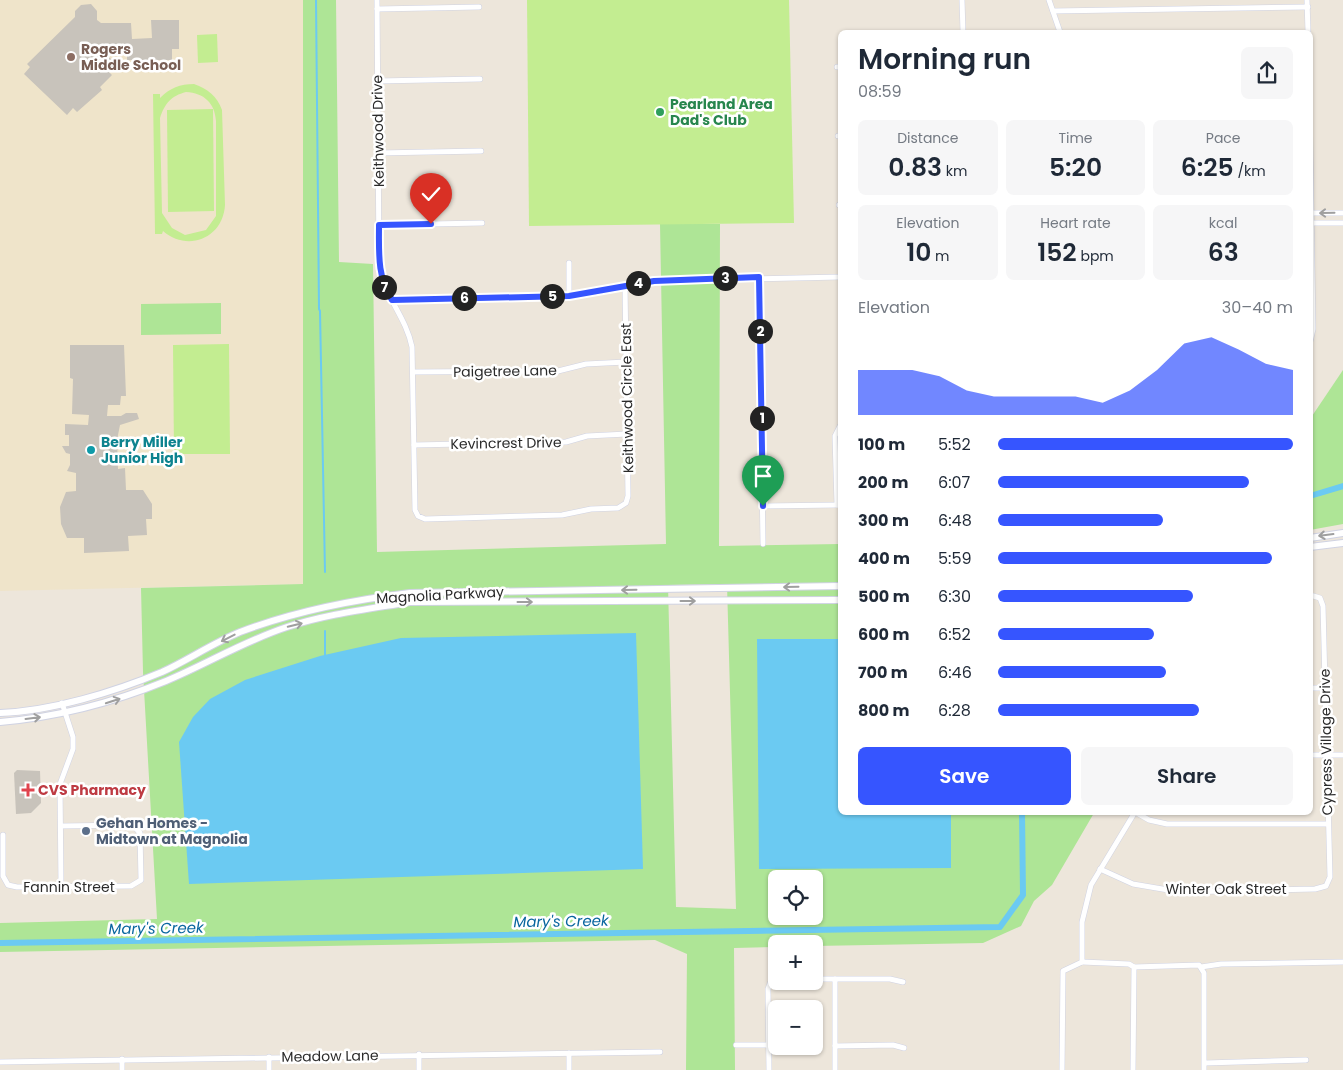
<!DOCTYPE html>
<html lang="en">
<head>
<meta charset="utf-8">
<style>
	:root { --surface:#fff; --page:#f6f6f7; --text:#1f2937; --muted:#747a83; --accent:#3655ff }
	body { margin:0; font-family:Poppins,sans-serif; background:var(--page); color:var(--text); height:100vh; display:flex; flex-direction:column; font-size:19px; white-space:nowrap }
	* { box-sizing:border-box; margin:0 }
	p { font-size:16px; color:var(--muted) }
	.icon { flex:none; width:28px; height:28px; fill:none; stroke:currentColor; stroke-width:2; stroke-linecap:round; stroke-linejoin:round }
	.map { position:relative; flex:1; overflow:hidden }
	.side { position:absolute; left:838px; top:30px; width:475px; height:785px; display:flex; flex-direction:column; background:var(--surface); border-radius:8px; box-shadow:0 1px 4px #0004 }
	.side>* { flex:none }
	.fabs { position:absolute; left:768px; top:870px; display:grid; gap:10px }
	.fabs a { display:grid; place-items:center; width:55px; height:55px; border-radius:8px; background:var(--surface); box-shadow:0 1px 4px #0004; font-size:25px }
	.pin { position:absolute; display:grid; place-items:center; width:42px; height:42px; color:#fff; margin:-51px -21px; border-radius:50% 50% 50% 0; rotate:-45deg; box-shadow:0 0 5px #0007 }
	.pin .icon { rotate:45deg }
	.km { position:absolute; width:25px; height:25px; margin:-12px; border-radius:50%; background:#222; color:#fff; font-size:14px; line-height:25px; text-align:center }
	.round { display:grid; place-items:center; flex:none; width:52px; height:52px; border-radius:8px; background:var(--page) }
	.head { display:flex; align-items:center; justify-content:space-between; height:85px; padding:0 20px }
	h1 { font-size:28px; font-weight:600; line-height:38px }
	.figures { display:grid; grid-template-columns:repeat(3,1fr); gap:8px; height:85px; padding:5px 20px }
	.figures div { display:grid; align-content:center; border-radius:8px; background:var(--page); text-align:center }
	.figures b { font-size:25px; font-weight:600 }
	.figures small { font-size:14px; font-weight:400 }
	.figures p { font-size:14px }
	.chart { height:140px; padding:10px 20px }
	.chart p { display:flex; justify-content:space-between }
	.chart svg { width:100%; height:90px; margin-top:5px; fill:var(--accent); opacity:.7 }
	.primary-button { display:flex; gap:10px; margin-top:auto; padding:10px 20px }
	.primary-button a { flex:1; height:58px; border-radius:8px; background:var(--accent); color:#fff; font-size:20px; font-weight:600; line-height:58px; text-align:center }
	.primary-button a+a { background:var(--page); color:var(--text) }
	ul { padding:0 20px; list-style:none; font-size:16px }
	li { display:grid; grid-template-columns:80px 60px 1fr; align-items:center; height:38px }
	li i { height:12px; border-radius:6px; background:var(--accent) }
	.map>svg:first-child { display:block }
	.education { fill:#efe4ca }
	.green { fill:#aee596; fill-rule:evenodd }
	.pitch { fill:#c3ed91; fill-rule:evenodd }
	.water { fill:#6bcaf2 }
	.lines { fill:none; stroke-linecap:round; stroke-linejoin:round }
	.stream { stroke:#6bcaf2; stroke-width:2 }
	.canal { stroke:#6bcaf2; stroke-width:6 }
	.building { fill:#c8c3bb }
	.minor-casing { stroke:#d0d3e3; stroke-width:6 }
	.tertiary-casing { stroke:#d0d3e3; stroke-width:8 }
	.minor { stroke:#fff; stroke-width:5 }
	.tertiary { stroke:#fff; stroke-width:6 }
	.oneway { stroke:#9f9f9f }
	.route-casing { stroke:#fff; stroke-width:10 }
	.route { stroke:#3655ff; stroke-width:6 }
	.education-dot { fill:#8d6e63; stroke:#fff; stroke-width:2 }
	.leisure-dot { fill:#2e9e5b; stroke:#fff; stroke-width:2 }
	.culture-dot { fill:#0f9aa8; stroke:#fff; stroke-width:2 }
	.health-dot { fill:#e0444e; stroke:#fff; stroke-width:2 }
	.service-dot { fill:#5c6f8a; stroke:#fff; stroke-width:2 }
	.labels { text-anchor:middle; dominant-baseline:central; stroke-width:5; stroke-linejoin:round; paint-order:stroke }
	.education-label { font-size:14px; font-weight:bold; fill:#785e54; stroke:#fff; text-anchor:start }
	.leisure-label { font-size:14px; font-weight:bold; fill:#27864d; stroke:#fff; text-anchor:start }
	.street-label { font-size:14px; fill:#2a2a2a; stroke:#fff }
	.culture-label { font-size:14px; font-weight:bold; fill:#0d838f; stroke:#fff; text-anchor:start }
	.health-label { font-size:14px; font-weight:bold; fill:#be3a42; stroke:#fff; text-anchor:start }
	.service-label { font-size:14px; font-weight:bold; fill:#4e5e75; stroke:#fff; text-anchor:start }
	.water-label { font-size:15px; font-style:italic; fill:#09669f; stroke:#fff }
</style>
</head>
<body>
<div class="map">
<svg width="1343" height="1070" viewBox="0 0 1343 1070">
	<rect width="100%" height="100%" fill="#ede6db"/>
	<polygon class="education" points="0,0 303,0 303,584 0,591"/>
	<g class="green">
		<path d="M303,0H336L339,262L373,264L377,552L666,544L660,224H720L719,546L840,544V812L1094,813L1052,885L1034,901L1021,926L983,943L814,946V944H776V947L734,948L735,1070H686L687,954L655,940L0,952V923L157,919L143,672L141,588L303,584ZM727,584L736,909L676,907L668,585ZM776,879H814V916H776Z"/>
		<polygon points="221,303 221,334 141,335 141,304"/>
		<polygon points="1343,370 1343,524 1310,530 1310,419"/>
	</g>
	<g class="pitch">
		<polygon points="527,0 789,0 794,223 529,226"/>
		<polygon points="217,34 218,62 198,63 197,35"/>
		<path d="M194,84C208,89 217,96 222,110L225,205C223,239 187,252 163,231L162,234H155L153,94H160V98C170,88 180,84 194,84ZM186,92C204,93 215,103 216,121V216L206,230L185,235L172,228L162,213L160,118C165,103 171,96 186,92Z"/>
		<polygon points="213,109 214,211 168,212 167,110"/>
		<polygon points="229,344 230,454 174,454 173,345"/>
	</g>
	<g class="water">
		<polygon points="636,633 643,869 189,884 179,742 193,717 210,699 245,680 320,656 401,638"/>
		<polygon points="757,639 840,639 840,812 951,813 951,868 759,869"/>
	</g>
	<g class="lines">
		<g class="stream">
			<polyline points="316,0 319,309 320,311 325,572"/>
			<polyline points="325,631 325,655"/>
		</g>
		<g class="canal">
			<polyline points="1310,496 1343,486"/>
			<polyline points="0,943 1000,927 1023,895 1022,812"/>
		</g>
	</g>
	<g class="building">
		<polygon points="91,4 97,11 97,20 101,23 131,23 132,39 152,38 151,20 179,20 179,49 172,49 172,60 127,60 127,49 110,50 106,54 116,64 109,72 112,75 100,87 102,90 77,112 73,108 67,115 24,74 30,67 27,64 75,17 75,11 81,5"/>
		<polygon points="70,345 124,345 126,396 121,396 120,405 108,405 107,416 121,416 126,413 137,413 139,419 120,425 117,440 118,469 125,468 126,490 143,490 152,504 152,519 146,519 147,535 128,536 129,551 84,553 84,538 67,538 61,524 60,507 66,492 76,491 76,473 67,471 70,465 70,454 66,453 62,446 69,446 69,435 65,435 65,424 88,425 89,415 72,414 73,379 70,378"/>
		<polygon points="17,770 40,771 41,803 31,813 16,814 14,773"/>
	</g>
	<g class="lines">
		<defs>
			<g id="minor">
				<path d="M377,0L379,263C382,294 406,316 412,347L415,510L418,516L425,519L562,515L591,509L618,508L626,503L628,496L625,286"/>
				<polyline points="962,0 963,32"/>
				<polyline points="1049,0 1060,32"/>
				<polyline points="1307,0 1308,32"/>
				<polyline points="377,9 479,7"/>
				<polyline points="1053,11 1308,7"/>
				<polyline points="837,67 840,67"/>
				<polyline points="377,81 480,79"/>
				<polyline points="1310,135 1313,329 1310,342"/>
				<polyline points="838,136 840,136"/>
				<polyline points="378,153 481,151"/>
				<polyline points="839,205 840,205"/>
				<polyline points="1310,213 1343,213"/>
				<polyline points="1310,223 1343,223"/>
				<polyline points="379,225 482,223"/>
				<polyline points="569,263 569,296"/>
				<polyline points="759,277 763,544"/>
				<polyline points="392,300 569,296 654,281 840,277"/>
				<polyline points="413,372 558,371 586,364 626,362"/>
				<polyline points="414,445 566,442 587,436 627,434"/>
				<polyline points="837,505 835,436 840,426"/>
				<polyline points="763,506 838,505"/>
				<polyline points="1310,688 1324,688"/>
				<polyline points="1310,755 1343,755"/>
				<polyline points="1135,812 1149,820 1167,824 1328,824"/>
				<polyline points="3,835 3,876 8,885 17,887 131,886 141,880 140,833 133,825 61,826"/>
				<polyline points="1100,869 1133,884 1180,892 1315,889 1326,886 1330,877 1323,606 1320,598 1310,595"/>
				<polyline points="61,886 60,784 73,749 73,737 62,703"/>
				<polyline points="1082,962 1129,964 1134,967 1133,1070"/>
				<polyline points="1134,967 1199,965 1204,973 1204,1070"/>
				<polyline points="1201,967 1221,964 1343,962"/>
				<polyline points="814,979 890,979 903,982"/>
				<polyline points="835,979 835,1070"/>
				<polyline points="736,1045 769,1045"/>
				<polyline points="835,1046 893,1045 904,1048"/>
				<polyline points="569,1053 569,1070"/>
				<polyline points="419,1054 419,1070"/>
				<polyline points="269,1057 269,1070"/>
				<polyline points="122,1059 122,1070"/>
				<polyline points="0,1062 660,1052"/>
				<polyline points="1205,1063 1306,1060"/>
				<polyline points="769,1070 768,989 771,981 776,980"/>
				<polyline points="1062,1070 1063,971 1082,962 1082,922 1091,885 1135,812"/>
			</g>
			<g id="tertiary">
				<polyline points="1310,538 1343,533"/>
				<polyline points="1310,547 1343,543"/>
				<path d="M0,713C52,711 114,692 162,672C188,660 213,643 240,632C295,611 352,600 410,593L840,586"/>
				<path d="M0,722C58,717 112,703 166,681C207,664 244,641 287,627C327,614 369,609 410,602L840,600"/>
			</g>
		</defs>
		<use href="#minor" class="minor-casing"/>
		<use href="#tertiary" class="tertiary-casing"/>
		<use href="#minor" class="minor"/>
		<use href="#tertiary" class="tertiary"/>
	</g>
	<defs><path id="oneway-shaft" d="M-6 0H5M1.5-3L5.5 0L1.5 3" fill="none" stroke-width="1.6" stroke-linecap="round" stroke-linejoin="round" transform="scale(1.25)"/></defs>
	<g class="oneway">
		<use href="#oneway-shaft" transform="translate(1327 213) rotate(179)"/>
		<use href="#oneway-shaft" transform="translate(1326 535) rotate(173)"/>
		<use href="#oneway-shaft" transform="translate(791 587) rotate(179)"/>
		<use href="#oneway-shaft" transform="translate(629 590) rotate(179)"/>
		<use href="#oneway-shaft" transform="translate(688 601)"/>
		<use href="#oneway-shaft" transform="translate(525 602)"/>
		<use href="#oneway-shaft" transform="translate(295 625) rotate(-14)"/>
		<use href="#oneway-shaft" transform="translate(228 638) rotate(153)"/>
		<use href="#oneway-shaft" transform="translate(113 701) rotate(-18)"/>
		<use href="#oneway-shaft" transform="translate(33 718) rotate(-7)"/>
	</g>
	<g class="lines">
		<defs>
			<path id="route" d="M431,224L379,225C379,252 377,277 392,300L569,296L654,281L759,277L763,506"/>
		</defs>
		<use href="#route" class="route-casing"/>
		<use href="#route" class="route"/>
	</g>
	<circle class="education-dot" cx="71" cy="57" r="5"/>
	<circle class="leisure-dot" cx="660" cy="112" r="5"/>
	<circle class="culture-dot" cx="91" cy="450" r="5"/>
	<path class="health-dot" d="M25.5 782.5h5v5h5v5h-5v5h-5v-5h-5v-5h5z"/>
	<circle class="service-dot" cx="86" cy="831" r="5"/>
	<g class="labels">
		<g class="education-label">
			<text x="81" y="49">Rogers<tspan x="81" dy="16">Middle School</tspan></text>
		</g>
		<g class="leisure-label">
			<text x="670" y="104">Pearland Area<tspan x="670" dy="16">Dad's Club</tspan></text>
		</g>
		<g class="street-label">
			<text transform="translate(378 131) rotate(-91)">Keithwood Drive</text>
			<text transform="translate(505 371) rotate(-1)">Paigetree Lane</text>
			<text transform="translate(627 398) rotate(-91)">Keithwood Circle East</text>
			<text transform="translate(506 443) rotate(-1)">Kevincrest Drive</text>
			<text transform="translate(440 595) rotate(-3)">Magnolia Parkway</text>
			<text transform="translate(1326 742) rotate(-91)">Cypress Village Drive</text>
			<text x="69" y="887">Fannin Street</text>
			<text x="1226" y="889">Winter Oak Street</text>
			<text transform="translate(330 1056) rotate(-1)">Meadow Lane</text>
		</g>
		<g class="culture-label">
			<text x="101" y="442">Berry Miller<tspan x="101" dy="16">Junior High</tspan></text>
		</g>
		<g class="health-label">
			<text x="38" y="790">CVS Pharmacy</text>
		</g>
		<g class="service-label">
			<text x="96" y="823">Gehan Homes -<tspan x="96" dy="16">Midtown at Magnolia</tspan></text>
		</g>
		<g class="water-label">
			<text transform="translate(561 921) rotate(-1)">Mary's Creek</text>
			<text transform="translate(156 928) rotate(-1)">Mary's Creek</text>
		</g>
	</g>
</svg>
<div class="fabs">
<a><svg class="icon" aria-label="locate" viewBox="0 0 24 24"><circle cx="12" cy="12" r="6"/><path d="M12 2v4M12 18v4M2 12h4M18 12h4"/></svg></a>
<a>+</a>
<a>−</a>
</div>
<div class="pin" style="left:763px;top:506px;background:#1e9e55"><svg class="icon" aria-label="arrive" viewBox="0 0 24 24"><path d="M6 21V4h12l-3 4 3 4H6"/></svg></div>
<div class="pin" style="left:431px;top:224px;background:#d93025"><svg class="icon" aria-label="check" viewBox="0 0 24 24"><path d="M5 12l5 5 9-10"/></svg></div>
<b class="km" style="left:762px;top:418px">1</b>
<b class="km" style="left:760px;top:331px">2</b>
<b class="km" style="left:725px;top:278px">3</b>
<b class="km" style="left:638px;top:283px">4</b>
<b class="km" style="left:552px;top:296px">5</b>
<b class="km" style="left:464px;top:298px">6</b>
<b class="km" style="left:384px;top:287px">7</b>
<section class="side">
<div class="head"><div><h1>Morning run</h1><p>08:59</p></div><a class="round"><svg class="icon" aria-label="share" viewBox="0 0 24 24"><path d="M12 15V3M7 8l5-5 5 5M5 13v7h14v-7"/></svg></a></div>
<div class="figures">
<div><p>Distance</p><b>0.83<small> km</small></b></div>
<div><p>Time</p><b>5:20</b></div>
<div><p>Pace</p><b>6:25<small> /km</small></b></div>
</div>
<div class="figures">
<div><p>Elevation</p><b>10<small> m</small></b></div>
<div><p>Heart rate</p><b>152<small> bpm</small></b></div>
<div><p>kcal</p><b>63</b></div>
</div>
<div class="chart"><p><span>Elevation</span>30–40 m</p>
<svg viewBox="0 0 160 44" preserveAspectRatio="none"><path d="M0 44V22L10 22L20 22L30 25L40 32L50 35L60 35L70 35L80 35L90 38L100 32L110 22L120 9L130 6L140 12L150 19L160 22V44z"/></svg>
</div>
<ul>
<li><b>100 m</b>5:52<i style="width:100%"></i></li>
<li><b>200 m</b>6:07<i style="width:85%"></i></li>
<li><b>300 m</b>6:48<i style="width:56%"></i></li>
<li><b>400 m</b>5:59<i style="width:93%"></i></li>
<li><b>500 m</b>6:30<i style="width:66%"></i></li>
<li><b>600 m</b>6:52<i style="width:53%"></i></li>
<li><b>700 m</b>6:46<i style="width:57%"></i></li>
<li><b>800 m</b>6:28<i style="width:68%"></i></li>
</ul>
<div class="primary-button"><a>Save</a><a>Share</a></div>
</section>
</div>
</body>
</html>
